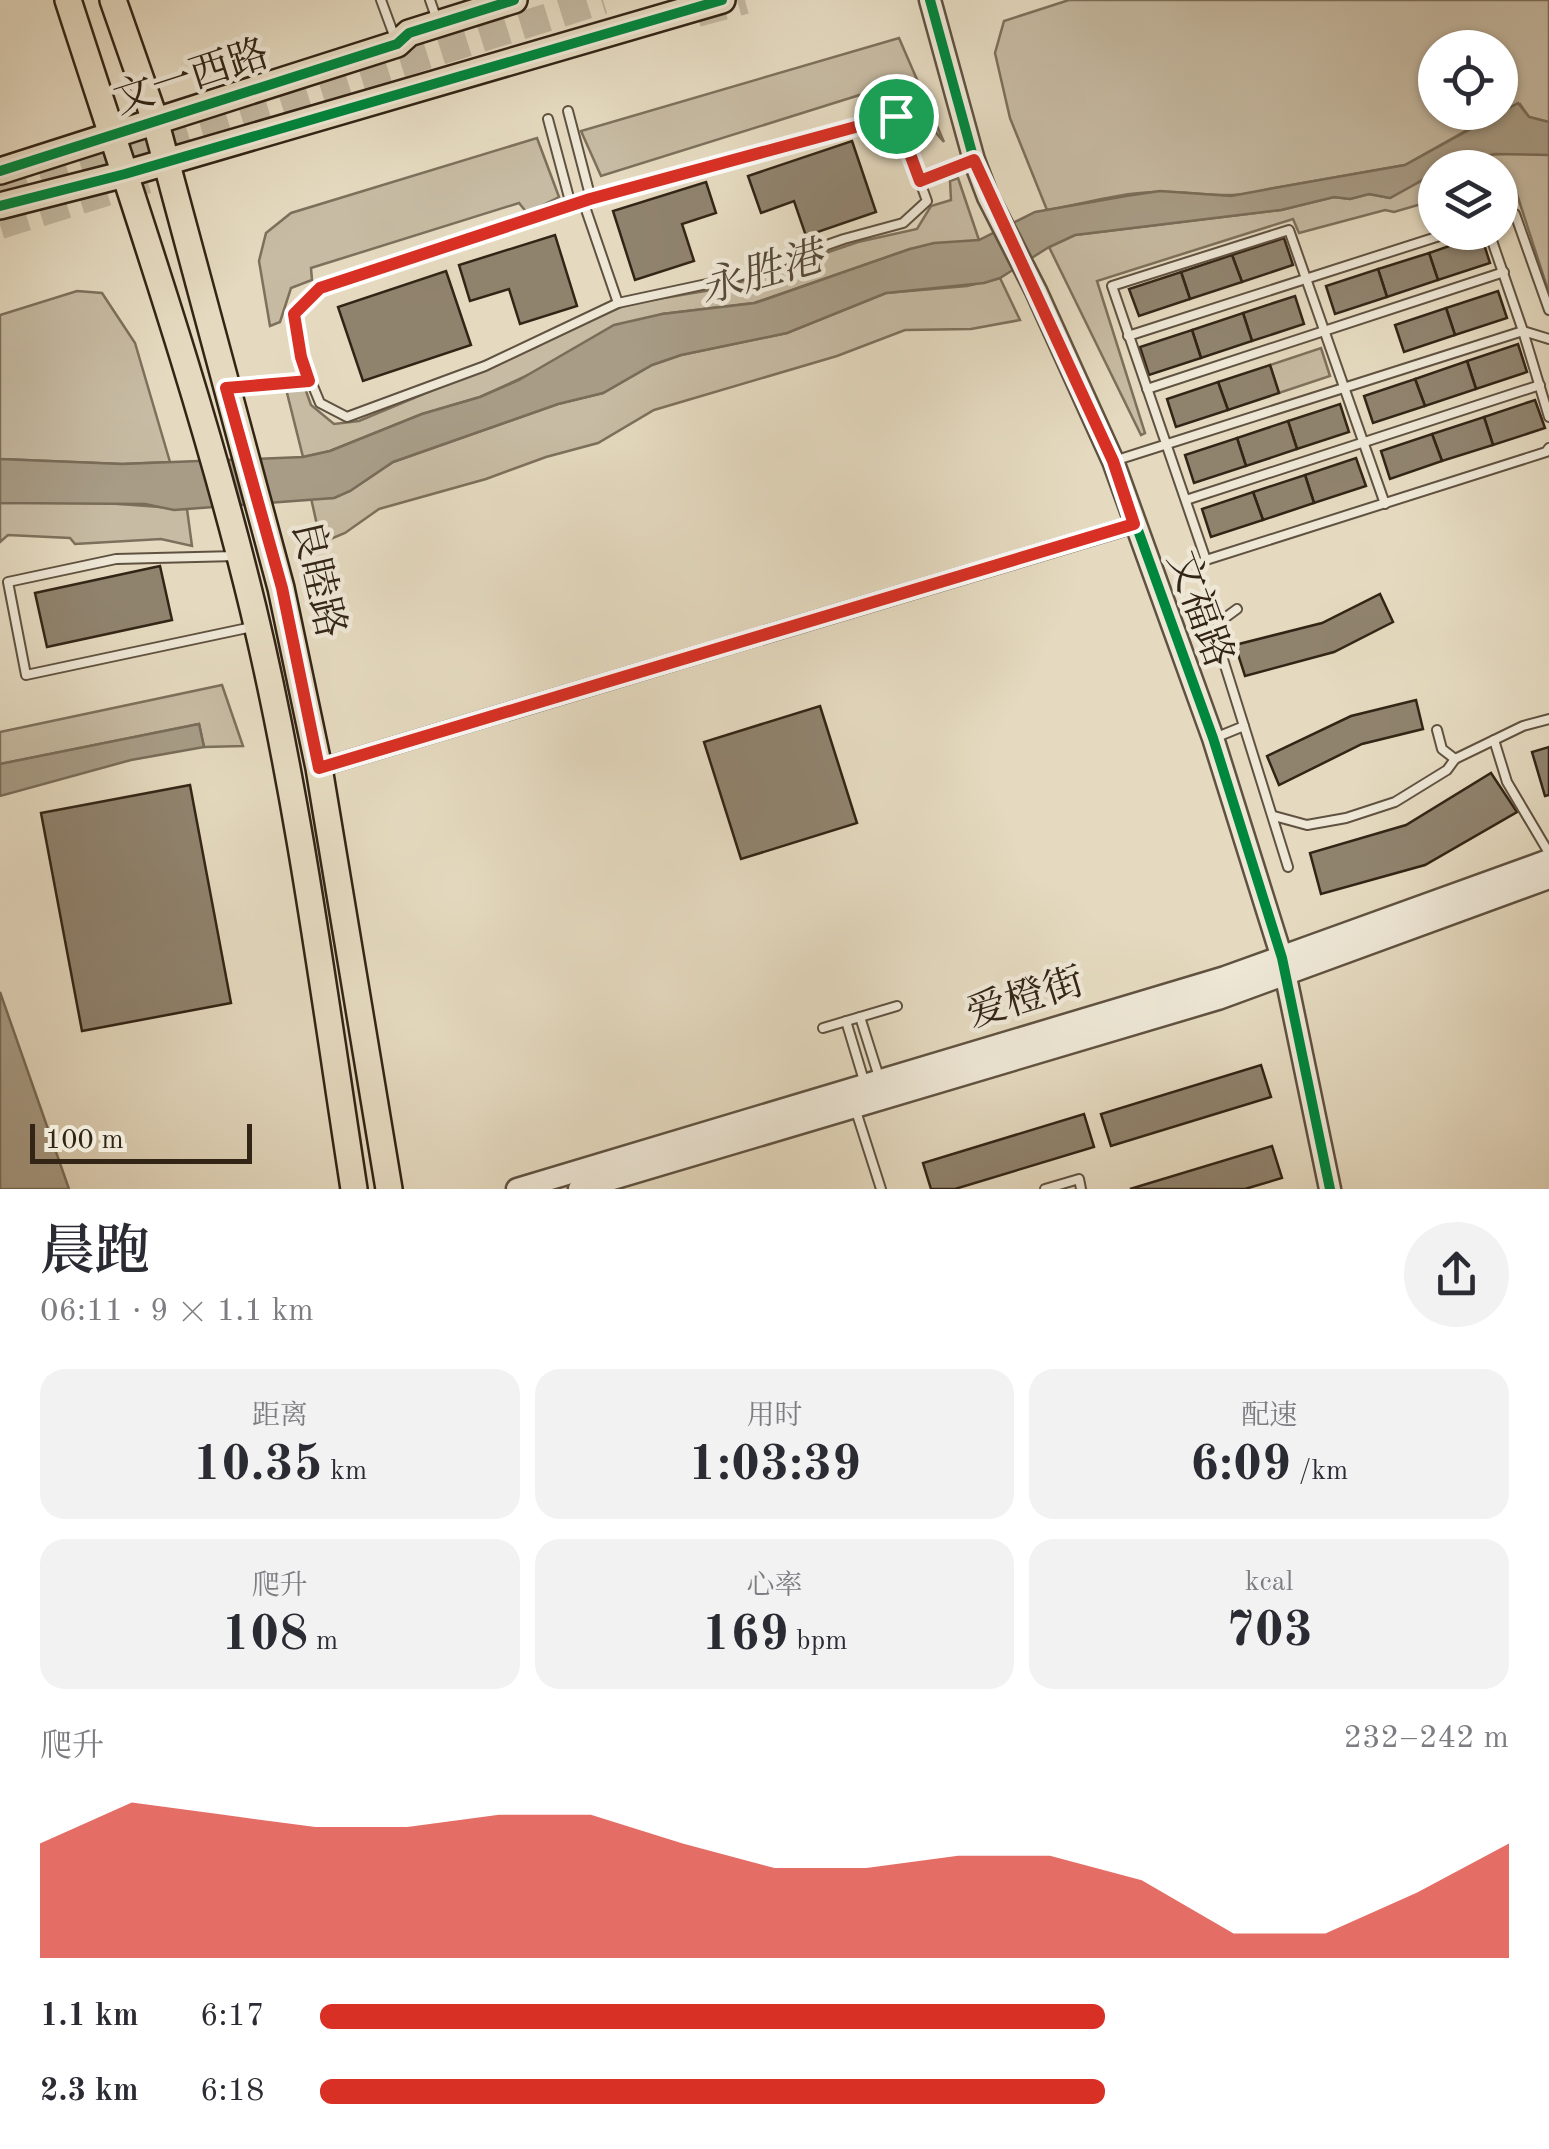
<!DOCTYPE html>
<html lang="zh">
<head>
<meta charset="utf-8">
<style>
	:root { --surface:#fff; --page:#f2f2f3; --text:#2b2b33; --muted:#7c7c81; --accent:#d93025 }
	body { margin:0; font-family:"Old Standard TT","Noto Serif SC",serif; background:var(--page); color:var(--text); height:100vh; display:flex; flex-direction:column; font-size:38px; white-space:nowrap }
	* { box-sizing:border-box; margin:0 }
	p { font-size:32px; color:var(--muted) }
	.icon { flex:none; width:55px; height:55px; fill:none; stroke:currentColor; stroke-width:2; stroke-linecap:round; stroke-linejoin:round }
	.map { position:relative; height:1189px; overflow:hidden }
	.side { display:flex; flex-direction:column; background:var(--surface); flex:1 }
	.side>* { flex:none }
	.tools { position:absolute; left:1418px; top:30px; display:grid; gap:20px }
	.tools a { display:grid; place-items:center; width:100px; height:100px; border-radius:50%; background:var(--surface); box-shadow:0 2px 8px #0004; font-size:50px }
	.scale { position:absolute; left:30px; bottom:25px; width:222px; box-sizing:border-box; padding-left:10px; border:5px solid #332516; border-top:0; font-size:28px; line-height:35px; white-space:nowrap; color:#332516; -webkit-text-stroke:8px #eee7d6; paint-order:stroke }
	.pin { position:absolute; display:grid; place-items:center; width:85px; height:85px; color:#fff; margin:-42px; border:5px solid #fff; border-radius:50%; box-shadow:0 2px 10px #0007 }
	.round { display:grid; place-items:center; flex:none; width:105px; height:105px; border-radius:52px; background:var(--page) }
	.headline { display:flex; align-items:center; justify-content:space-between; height:170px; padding:0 40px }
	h1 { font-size:55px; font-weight:600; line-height:75px }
	.metrics { display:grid; grid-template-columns:repeat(3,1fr); gap:15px; height:170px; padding:10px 40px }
	.metrics div { display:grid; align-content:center; border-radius:25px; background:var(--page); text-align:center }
	.metrics b { font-size:50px; font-weight:600 }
	.metrics small { font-size:28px; font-weight:400 }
	.metrics p { font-size:28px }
	.chart { height:280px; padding:20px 40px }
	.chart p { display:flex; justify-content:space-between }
	.chart svg { width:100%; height:180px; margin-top:10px; fill:var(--accent); opacity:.7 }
	ul { padding:0 40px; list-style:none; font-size:32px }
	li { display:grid; grid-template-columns:160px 120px 1fr; align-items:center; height:75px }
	li i { height:25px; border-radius:12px; background:var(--accent) }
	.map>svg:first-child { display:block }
	.green { fill:#c7bba3; stroke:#7d705c; stroke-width:2.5 }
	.water { fill:#a89c86; stroke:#796c59; stroke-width:2.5 }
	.building { fill:#90836e; stroke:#332516; stroke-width:2.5 }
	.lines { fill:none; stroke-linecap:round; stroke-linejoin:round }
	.trunk-tunnel { stroke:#c1b69e; stroke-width:28; stroke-dasharray:28 14; stroke-linecap:butt }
	.service-casing { stroke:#605240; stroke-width:12 }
	.minor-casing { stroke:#605240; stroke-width:20 }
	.tertiary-casing { stroke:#605240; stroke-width:25 }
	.primary-casing { stroke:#332516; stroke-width:30 }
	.service { stroke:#eee7d6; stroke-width:8 }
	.minor { stroke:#eee7d6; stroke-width:15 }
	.tertiary { stroke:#eee7d6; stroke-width:20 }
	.primary { stroke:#e5dac0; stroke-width:25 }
	.cycleway-casing { stroke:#eee7d6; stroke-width:16 }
	.cycleway { stroke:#00873e; stroke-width:10 }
	.route-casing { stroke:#fff; stroke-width:20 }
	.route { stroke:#d93025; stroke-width:12 }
	.labels { text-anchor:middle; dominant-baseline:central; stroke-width:9; stroke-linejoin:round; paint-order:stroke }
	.street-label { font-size:40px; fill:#332516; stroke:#eee7d6 }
	.water-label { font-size:42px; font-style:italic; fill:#564938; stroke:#eee7d6 }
</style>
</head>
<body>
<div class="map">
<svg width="1549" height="1189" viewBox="0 0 1549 1189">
	<rect width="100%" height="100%" fill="#e5dac0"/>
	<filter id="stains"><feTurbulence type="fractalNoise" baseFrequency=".002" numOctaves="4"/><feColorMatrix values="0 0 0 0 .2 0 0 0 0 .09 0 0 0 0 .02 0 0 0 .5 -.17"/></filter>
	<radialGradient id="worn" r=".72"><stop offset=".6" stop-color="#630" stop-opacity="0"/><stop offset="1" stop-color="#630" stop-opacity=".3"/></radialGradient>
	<g class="green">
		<path d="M1069,0H1549V122L1529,117L1520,104L1500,112V48H1435V112H1499L1405,165L1269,189C1229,202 1194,190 1154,192C1119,193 1082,204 1047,210L1010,118L995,53L1004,21Z"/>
		<path d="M899,38L944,142C915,112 925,88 873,102L866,93L601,176L581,131Z"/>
		<polygon points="537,138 559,197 527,213 519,203 311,268 312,280 291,288 280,322 270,326 259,261 266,233 291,213"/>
		<polygon points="1531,153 1549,155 1549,293 1512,179 1500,182 1500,168 1450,168 1494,154"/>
		<polygon points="1435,173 1435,200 1394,212 1385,210 1299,233 1293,219 1097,281 1145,433 1141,435 1049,247 1075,235 1281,210 1334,197 1350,199 1369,194 1390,198"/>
		<polygon points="958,178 979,240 910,249 754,303 662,314 480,397 422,414 330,451 303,457 284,381 301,377 311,405 334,424 359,421 536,347 572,327 628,304 723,288 858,242 917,229 931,206 951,200 950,181"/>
		<polygon points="1000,278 1020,320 971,329 905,330 837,356 654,410 598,443 546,457 486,479 379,509 345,533 321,543 311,498 334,498 350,491 393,462 558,404 603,393 652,365 681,355 787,333 886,293 967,286"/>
		<polygon points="77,291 102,293 135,343 170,462 122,464 0,459 0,315"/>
		<polygon points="1321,348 1330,376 1279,393 1270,365"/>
		<polygon points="92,502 187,509 192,546 161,539 75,544 70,538 8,535 0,542 0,503"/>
		<polygon points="222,685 243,746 204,747 199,724 0,764 0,732"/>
	</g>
	<g class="water">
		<polygon points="1518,103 1529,117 1549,122 1549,155 1494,154 1450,167 1435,168 1435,173 1390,198 1369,194 1350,199 1334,197 1281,210 1075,235 1049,247 1000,278 984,283 886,293 787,333 681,355 652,365 603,393 558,404 393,462 350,491 334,498 174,510 145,504 0,503 0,459 122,464 303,457 330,451 422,414 480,397 519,380 614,325 662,314 755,303 910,249 934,243 979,240 1035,212 1126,196 1160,191 1231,196 1269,189 1405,165"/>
		<polygon points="199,724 204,747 131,760 0,796 0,764"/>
		<polygon points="0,992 69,1189 0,1189"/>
	</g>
	<g class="building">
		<polygon points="852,141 876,212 806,236 794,201 761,213 748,176"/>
		<polygon points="706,182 716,213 682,224 694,261 635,280 613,211"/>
		<polygon points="555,235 577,306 520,324 509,289 470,301 459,265"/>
		<polygon points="1481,235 1490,263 1438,280 1429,253"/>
		<polygon points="1284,238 1293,265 1242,282 1232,255"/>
		<polygon points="1429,253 1438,280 1387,297 1378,269"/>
		<polygon points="1232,255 1242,282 1190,299 1181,272"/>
		<polygon points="1378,269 1387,297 1335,314 1326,286"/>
		<polygon points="446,271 471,345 363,381 338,307"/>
		<polygon points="1181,272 1190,299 1139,316 1129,289"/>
		<polygon points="1498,291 1507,318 1455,335 1446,308"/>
		<polygon points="1295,296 1304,324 1252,341 1243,313"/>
		<polygon points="1446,308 1455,335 1404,352 1395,325"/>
		<polygon points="1243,313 1252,341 1201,358 1192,330"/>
		<polygon points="1192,330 1201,358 1149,375 1140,347"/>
		<polygon points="1518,344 1527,372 1476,389 1467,361"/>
		<polygon points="1467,361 1476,389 1425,406 1415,379"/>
		<polygon points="1270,365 1279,393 1228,410 1218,382"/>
		<polygon points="1415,379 1425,406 1373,423 1364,396"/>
		<polygon points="1218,382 1228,410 1176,427 1167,399"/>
		<polygon points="1535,400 1545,428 1493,445 1484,417"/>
		<polygon points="1340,404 1349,432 1297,449 1288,421"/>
		<polygon points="1484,417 1493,445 1442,461 1432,434"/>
		<polygon points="1288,421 1297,449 1246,466 1237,438"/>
		<polygon points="1432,434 1442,461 1390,479 1381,451"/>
		<polygon points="1237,438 1246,466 1194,483 1185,455"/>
		<polygon points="1356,458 1366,486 1314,503 1305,475"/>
		<polygon points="1305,475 1314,503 1263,520 1253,492"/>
		<polygon points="1253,492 1263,520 1211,537 1202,509"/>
		<polygon points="160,566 172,620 47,647 35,593"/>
		<polygon points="1380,594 1393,622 1334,652 1245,676 1235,645 1322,623"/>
		<polygon points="1416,700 1423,729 1362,744 1279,785 1267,756 1351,716"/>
		<polygon points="820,706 857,823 741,859 704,742"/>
		<polygon points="1549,747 1549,795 1545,796 1532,752"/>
		<polygon points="1491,773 1517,812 1425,865 1321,894 1310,853 1406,825"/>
		<polygon points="190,785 231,1003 82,1031 41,813"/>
		<polygon points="1261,1065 1271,1097 1111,1146 1101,1114"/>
		<polygon points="1084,1114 1094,1147 955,1189 931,1189 923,1163"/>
		<polygon points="1272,1146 1282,1178 1245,1189 1130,1189"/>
	</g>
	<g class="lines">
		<g class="trunk-tunnel">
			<polyline points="697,13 745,0"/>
			<polyline points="0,189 603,0"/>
			<polyline points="0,225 152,178"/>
		</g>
		<defs>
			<g id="service">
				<polyline points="381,0 395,38"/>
				<polyline points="430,0 437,20"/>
				<polyline points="568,111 591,199 571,205"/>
				<polyline points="548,119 571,205 320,288 294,314 301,357 320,403 347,417 485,366 618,303 730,279 844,239 903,223 927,201 896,116 591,199"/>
				<polyline points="919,181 971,161"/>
				<polyline points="583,201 618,303"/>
				<polyline points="1500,218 1515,214 1549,310"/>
				<polyline points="1489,232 1523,331 1549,339"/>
				<polyline points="1128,336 1452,232"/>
				<polyline points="231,388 309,381"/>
				<polyline points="1147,389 1504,272"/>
				<polyline points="1117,460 1523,331 1549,417"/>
				<polyline points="1186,500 1540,385"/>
				<polyline points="1385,504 1289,230 1112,286 1206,560 1546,452 1549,448"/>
				<polyline points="236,556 116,559 8,582 26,675 252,627"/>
				<polyline points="1244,726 1288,867"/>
				<polyline points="1437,730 1442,749 1455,759"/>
				<polyline points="1217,737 1244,726 1216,637 1218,623 1237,609"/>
				<polyline points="1494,740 1507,782 1549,853"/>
				<polyline points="1274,816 1307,825 1346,818 1395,802 1447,770 1455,759 1523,726 1549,719"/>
				<polyline points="860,1017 879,1077"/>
				<polyline points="846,1021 865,1084"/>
				<polyline points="823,1028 897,1006"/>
				<polyline points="855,1108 881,1189"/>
				<polyline points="1045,1189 1079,1179 1081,1189"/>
			</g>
			<polyline id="minor" points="319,768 1135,524"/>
			<g id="tertiary">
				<polyline points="930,0 974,160 988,197 1036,291 1113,461 1213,738 1282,958 1330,1189"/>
				<polyline points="517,1189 1225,977 1549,860"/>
				<polyline points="579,1189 1218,999 1549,878"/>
			</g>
			<g id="primary">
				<path d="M68,0C133,201 203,402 253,608C299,799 324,995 354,1189"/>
				<polyline points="113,0 155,120 281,588 319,768 389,1189"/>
				<polyline points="0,171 397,44 409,33 514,0"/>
				<polyline points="0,206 125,174 722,0"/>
			</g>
		</defs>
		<use href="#service" class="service-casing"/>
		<use href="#minor" class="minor-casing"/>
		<use href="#tertiary" class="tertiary-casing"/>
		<use href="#primary" class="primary-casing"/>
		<use href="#service" class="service"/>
		<use href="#minor" class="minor"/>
		<use href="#tertiary" class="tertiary"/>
		<use href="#primary" class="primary"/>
		<defs>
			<g id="cycleway">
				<polyline points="930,0 974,160 988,197 1036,291 1113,461 1213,738 1282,958 1330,1189"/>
				<polyline points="0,171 397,44 409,33 514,0"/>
				<polyline points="0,206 125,174 722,0"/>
			</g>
		</defs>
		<use href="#cycleway" class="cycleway-casing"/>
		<use href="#cycleway" class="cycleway"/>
	</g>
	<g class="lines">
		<defs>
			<polygon id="route" points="896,116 920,181 974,160 1113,461 1134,524 319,768 282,588 226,388 309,381 301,357 294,314 320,288 590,199"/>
		</defs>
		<use href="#route" class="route-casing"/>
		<use href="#route" class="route"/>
	</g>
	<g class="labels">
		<g class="street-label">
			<text transform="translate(192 79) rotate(-18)">文一西路</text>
			<text transform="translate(316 579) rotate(77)">良睦路</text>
			<text transform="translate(1198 610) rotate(70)">文福路</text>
			<text transform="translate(1026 1000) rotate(-17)">爱橙街</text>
		</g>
		<g class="water-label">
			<text transform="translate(762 275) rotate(-16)">永胜港</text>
		</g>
	</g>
	<rect width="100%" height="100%" filter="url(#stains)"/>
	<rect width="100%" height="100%" fill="url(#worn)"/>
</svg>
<div class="tools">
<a><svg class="icon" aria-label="locate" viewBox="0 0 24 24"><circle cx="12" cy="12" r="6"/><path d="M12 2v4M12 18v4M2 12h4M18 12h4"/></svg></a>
<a><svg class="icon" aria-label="layers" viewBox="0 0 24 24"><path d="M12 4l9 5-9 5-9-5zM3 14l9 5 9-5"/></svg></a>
</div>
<div class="scale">100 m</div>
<div class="pin" style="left:896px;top:116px;background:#1e9e55"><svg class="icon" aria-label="arrive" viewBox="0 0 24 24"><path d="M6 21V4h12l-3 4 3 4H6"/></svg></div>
</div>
<section class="side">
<div class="headline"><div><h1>晨跑</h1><p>06:11 · 9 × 1.1 km</p></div><a class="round"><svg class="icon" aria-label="share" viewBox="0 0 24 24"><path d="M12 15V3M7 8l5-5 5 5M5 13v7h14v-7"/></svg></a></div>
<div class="metrics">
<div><p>距离</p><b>10.35<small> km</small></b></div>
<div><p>用时</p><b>1:03:39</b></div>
<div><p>配速</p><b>6:09<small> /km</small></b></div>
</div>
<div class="metrics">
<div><p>爬升</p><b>108<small> m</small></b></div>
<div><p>心率</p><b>169<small> bpm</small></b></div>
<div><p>kcal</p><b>703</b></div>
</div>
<div class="chart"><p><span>爬升</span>232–242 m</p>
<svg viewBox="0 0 160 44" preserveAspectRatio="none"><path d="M0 44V16L10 6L20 9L30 12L40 12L50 9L60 9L70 16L80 22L90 22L100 19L110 19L120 25L130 38L140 38L150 28L160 16V44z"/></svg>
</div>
<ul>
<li><b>1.1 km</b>6:17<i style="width:66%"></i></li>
<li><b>2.3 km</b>6:18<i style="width:66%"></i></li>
</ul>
</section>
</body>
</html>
